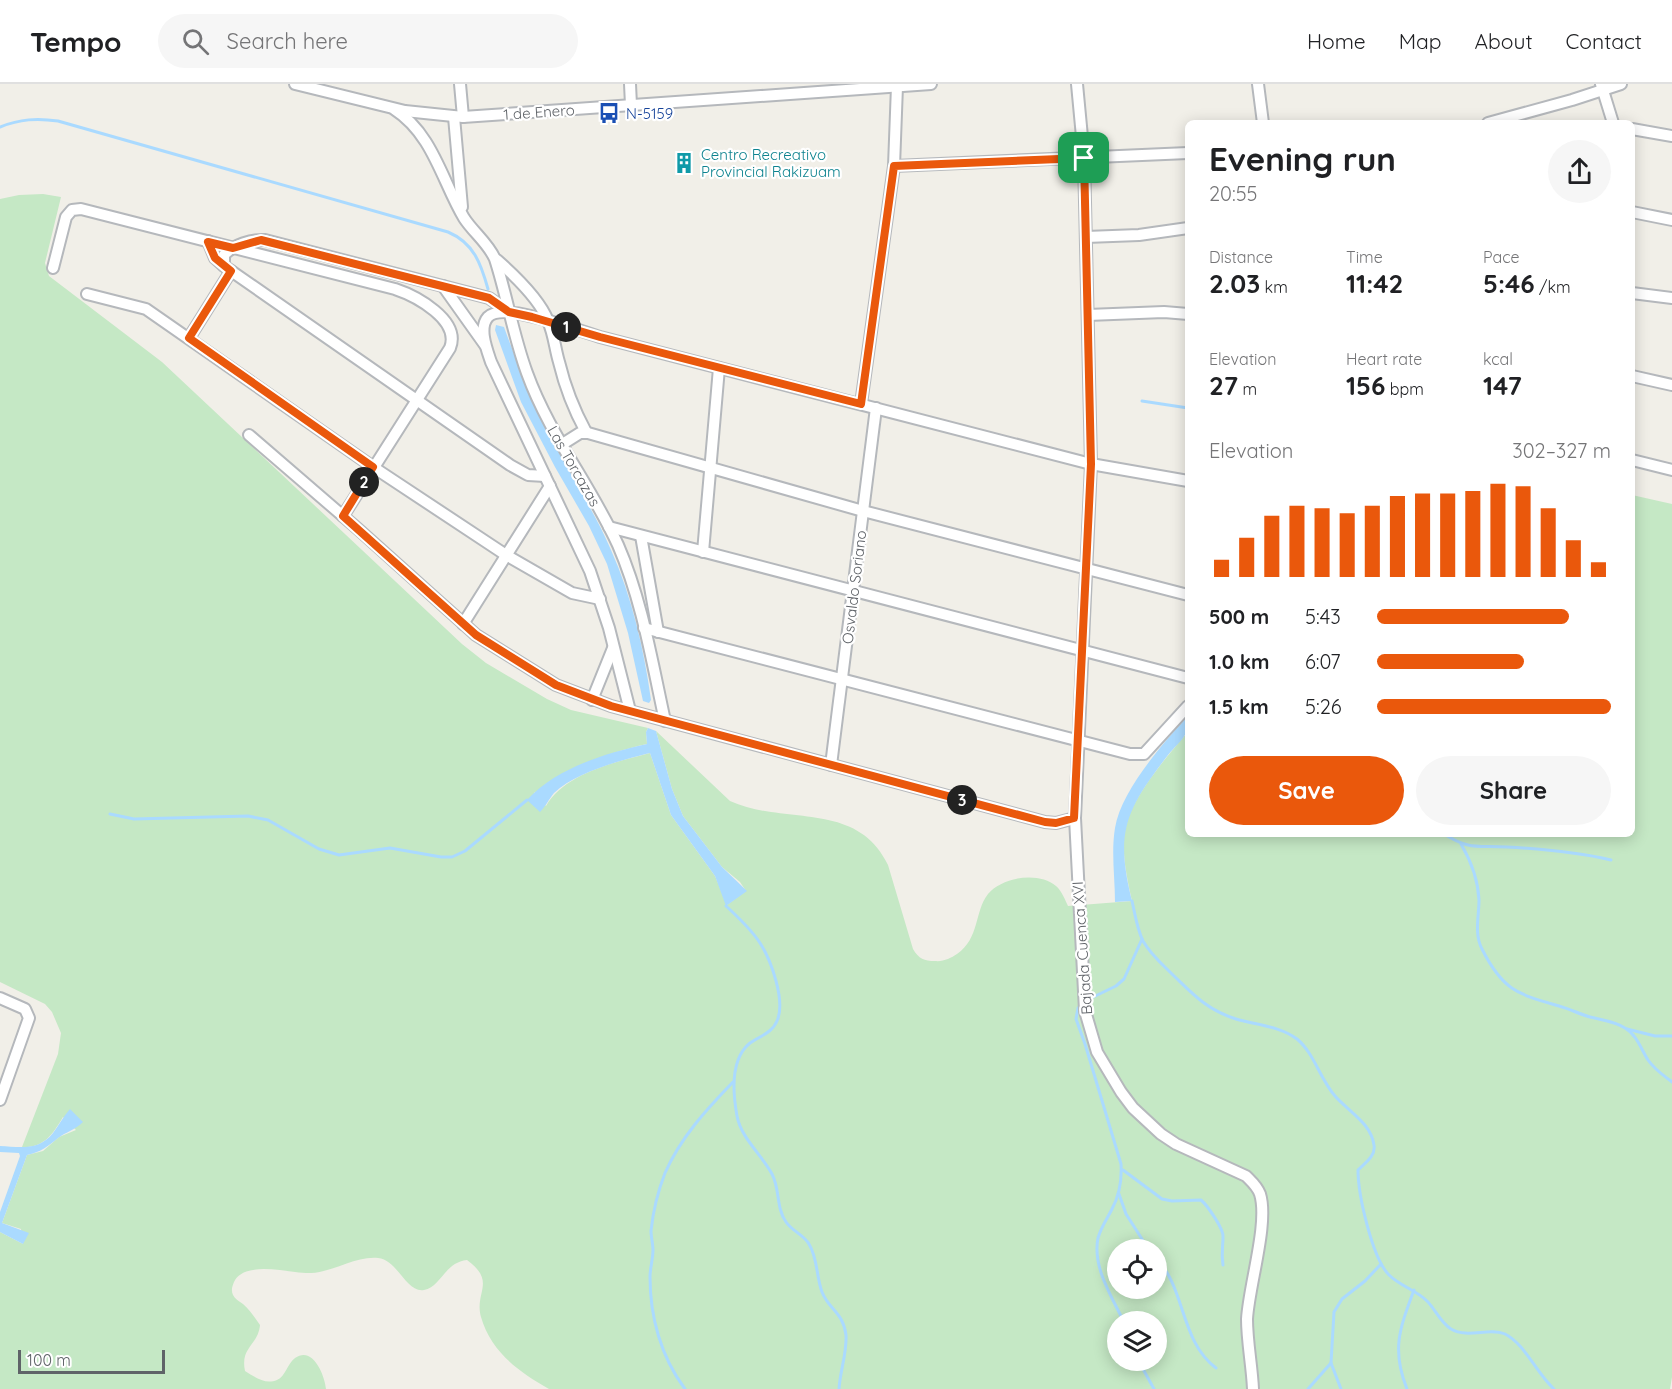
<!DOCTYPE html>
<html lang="en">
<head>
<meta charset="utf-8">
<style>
	:root { --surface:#fff; --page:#f6f6f6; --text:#202124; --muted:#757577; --line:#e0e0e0; --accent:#ea580c }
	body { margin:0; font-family:Quicksand,sans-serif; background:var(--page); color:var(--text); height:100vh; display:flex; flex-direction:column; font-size:22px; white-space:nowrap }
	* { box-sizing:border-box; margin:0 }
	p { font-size:20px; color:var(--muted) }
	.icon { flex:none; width:33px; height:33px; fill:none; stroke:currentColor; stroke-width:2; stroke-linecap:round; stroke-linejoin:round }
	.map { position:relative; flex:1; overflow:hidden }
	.details { position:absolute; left:1185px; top:36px; width:450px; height:717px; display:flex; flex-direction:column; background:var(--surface); border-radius:9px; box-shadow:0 3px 15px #0003 }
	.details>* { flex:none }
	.buttons { position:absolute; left:1107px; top:1155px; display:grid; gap:12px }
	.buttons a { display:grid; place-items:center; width:60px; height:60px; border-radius:50%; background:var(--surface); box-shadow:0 3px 15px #0003; font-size:30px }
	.scale { position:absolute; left:18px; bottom:15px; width:147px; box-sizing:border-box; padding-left:6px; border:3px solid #5f6368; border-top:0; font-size:16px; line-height:21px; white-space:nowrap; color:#5f6368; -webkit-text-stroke:4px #fff; paint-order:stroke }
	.pin { position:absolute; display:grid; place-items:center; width:51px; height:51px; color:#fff; margin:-26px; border-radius:12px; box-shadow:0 3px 9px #0006 }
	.km { position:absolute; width:30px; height:30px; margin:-15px; border-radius:50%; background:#222; color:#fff; font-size:16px; line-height:30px; text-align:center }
	.round { display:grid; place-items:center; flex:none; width:63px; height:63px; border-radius:32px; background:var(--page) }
	.overview { display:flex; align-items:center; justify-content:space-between; height:102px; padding:0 24px }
	h1 { font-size:33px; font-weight:700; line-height:45px }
	.metrics { display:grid; grid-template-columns:repeat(3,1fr); gap:9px; height:102px; padding:6px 24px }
	.metrics div { display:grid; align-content:center }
	.metrics b { font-size:26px; font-weight:700 }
	.metrics small { font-size:16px; font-weight:400 }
	.metrics p { font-size:16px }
	.chart { height:168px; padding:12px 24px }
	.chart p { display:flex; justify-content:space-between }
	.chart svg { width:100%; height:108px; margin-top:6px; stroke:var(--accent); stroke-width:6 }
	.action { display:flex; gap:12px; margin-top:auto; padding:12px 24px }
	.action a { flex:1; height:69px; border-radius:36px; background:var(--accent); color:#fff; font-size:24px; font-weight:700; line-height:69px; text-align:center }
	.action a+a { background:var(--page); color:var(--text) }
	ul { padding:0 24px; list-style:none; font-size:20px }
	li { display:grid; grid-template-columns:96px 72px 1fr; align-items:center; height:45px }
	li i { height:15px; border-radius:8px; background:var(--accent) }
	header { display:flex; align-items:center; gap:36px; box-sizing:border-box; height:84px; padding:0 30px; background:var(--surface); border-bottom:2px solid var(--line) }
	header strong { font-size:28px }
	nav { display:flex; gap:33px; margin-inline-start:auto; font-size:21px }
	.search { width:420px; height:54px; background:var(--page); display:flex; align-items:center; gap:15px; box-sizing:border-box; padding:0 21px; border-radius:33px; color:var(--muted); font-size:22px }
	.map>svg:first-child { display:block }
	.green { fill:#c5e8c5; fill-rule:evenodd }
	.water { fill:#aadaff }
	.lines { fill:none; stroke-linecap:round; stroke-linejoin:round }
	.stream { stroke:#aadaff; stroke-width:3 }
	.minor-casing { stroke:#b5b8bc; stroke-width:14 }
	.minor { stroke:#fff; stroke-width:10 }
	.route-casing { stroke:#fff; stroke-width:12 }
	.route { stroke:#ea580c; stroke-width:8 }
	.labels { text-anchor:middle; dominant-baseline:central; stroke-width:4.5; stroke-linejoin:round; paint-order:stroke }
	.street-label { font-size:15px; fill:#5f6368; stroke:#fff }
	.transit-label { font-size:15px; fill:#164399; stroke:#fff; text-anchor:start }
	.culture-label { font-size:15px; fill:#0d838f; stroke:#fff; text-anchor:start }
</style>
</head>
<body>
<header>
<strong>Tempo</strong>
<div class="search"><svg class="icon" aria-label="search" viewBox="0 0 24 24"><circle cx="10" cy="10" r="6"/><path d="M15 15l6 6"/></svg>Search here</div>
<nav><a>Home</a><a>Map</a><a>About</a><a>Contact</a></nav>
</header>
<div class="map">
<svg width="1672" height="1305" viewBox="0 0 1672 1305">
	<rect width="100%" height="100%" fill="#f1efe8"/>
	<path class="green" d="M43,110L61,113L45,179L49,192L162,278L462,560L486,579L547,615L571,626L648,644L646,648L647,660C605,669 570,685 534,709L546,722C565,689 616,678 650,669L671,731L715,792L727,821L746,807L740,798L722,783L683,732L672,705L656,647L730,717C784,742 857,716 888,781L913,865C919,875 924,877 935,877C943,878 951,874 957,870C980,854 974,828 988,810C1002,793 1039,787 1056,802C1062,807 1065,816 1068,822L1132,817C1127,794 1121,768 1125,744C1131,714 1168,671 1188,648V750H1632V411L1672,420V1293L1670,1305H549C519,1288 491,1268 481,1233C474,1208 497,1198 467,1176C445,1178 441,1203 424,1206C406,1209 398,1176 378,1174C355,1172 334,1188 311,1189C291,1190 245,1175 234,1198C232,1203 231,1206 233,1211C235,1215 239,1217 243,1220C250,1226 255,1234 260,1241C258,1262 240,1263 245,1287C255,1293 265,1301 277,1296C286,1292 287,1280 295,1274C313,1261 325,1292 326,1305H0V1148L23,1160L21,1145L2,1139L27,1071L43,1067L59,1053L76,1046L63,1033C53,1050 44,1064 22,1063L58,970L61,949L52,928L45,920L0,898V115L19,111ZM1118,1166H1156V1204H1118ZM1118,1238H1156V1276H1118Z"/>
	<g class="water">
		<path d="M496,241L504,243C520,288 539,330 562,373C578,404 597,433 611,466C632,513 644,565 651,616L649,619L643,617L628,549L607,480L589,442L555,383L521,318L495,246Z"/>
		<path d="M1188,632C1188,655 1182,654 1168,671C1125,727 1115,748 1132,817L1115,818C1115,794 1111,768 1115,744C1121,707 1163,659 1188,632Z"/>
		<path d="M648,644L656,647L672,705L683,732L722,783L747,807L726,822L715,792L671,731L650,669C622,676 576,688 554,709C549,715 546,722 540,728L527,716C556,684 606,669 647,660L646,648Z"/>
		<path d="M70,1025L83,1038C75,1046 66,1048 58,1054C47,1063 41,1068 27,1071L2,1139L29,1149L23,1160L0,1148V1128L20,1072L19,1069L0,1068V1062C20,1063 39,1067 53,1049C59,1041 63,1033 70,1025Z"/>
	</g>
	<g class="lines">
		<g class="stream">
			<path d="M0,43C20,35 37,34 58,37L448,148C474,159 481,180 488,205"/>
			<polyline points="1142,317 1188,324"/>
			<polyline points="110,730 134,735 248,732 268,736 319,765 339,771 390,764 441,773 452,773 465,767 527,716"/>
			<path d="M1444,750C1471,767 1478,761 1507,763C1542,765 1577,768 1611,776"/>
			<path d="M1461,760C1471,777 1478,795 1479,816C1479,832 1474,850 1482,865C1503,907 1518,910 1559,922C1570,925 1579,930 1590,933C1602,936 1614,937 1625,944C1637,951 1641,965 1648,976C1655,986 1663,991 1672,998"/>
			<path d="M1132,817C1135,830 1137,845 1143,857C1151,871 1162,880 1173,891C1194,911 1207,926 1236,935C1256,941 1280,942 1297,955C1314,969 1320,995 1335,1012C1348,1027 1371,1039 1374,1061C1376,1072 1365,1079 1358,1086C1358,1110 1372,1174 1389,1191C1400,1202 1416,1206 1427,1217C1435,1225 1441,1239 1451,1245C1468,1255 1489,1243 1505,1250C1525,1260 1537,1290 1554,1305"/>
			<path d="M726,822C738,833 751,845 760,859C771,876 786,917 777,937C772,949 760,952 750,959C730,975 733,1010 737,1032C741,1054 762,1071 772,1090C780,1105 776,1124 786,1138C792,1147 804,1151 809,1160C818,1175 816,1192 822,1208C829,1226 843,1228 846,1251C847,1269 840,1287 839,1305"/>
			<polyline points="1087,916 1116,902 1124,895 1142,855"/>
			<path d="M1082,920L1078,924L1076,935L1085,960L1121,1080C1122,1096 1120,1110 1112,1125C1107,1135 1101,1143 1098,1154C1092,1183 1112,1213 1124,1238"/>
			<polyline points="1627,945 1655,952 1672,952"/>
			<path d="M1123,1086L1162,1115L1172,1117L1201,1116C1207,1121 1224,1145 1223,1153C1223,1164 1221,1169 1223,1181"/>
			<polyline points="1119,1110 1126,1130 1149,1166"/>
			<path d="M1156,1174C1186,1205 1180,1257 1216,1284"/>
			<polyline points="1138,1276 1154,1305"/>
			<polyline points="1331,1279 1341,1305"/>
			<path d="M685,1305C661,1273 650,1233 650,1193C650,1184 653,1175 653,1166C653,1160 651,1153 651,1147C653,1128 658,1107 665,1089C681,1053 706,1026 733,998"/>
			<polyline points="1308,1305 1331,1279 1334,1228 1342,1215 1365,1197 1381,1180"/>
			<path d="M1407,1305C1391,1265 1400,1244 1414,1206"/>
		</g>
		<defs>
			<g id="minor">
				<polyline points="295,0 405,27 463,33 931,0"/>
				<polyline points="460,0 463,33"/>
				<polyline points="630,0 631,21"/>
				<path d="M1077,0L1084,74L1091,380L1075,734L1085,927L1097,968L1121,1008L1133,1024L1161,1050L1176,1060L1246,1092C1252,1098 1257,1102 1260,1110C1269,1139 1249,1201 1247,1235C1247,1258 1252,1282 1253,1305"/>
				<polyline points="1258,0 1263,39"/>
				<polyline points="1601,0 1613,39"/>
				<path d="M394,25C433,50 442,97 464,134C473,148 488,159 495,175C507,212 513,251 527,289C549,350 591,402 618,461C642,516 652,578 665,637"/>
				<polyline points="454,33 462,123"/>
				<polyline points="1488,39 1572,16 1621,0"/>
				<polyline points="1632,45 1672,52"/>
				<polyline points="894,82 1188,69"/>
				<polyline points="1632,128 1672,136"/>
				<polyline points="1086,153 1139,151 1188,144"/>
				<polyline points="208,157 215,174 224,182 510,381 528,391 545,392"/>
				<path d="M497,176C514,191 540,216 548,237C554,250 555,265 559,278C565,303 574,326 586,348"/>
				<path d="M224,182V171C233,161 252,155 265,156L489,214L509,228"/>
				<path d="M53,184L66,133L72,126L81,125L395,205C416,212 461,236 450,264L343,432"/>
				<polyline points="443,202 485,261"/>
				<polyline points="1632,209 1672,214"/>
				<polyline points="87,210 146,225 373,383 506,471 572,509 600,515"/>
				<polyline points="1088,231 1164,228 1188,230"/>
				<polyline points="189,254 231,187"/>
				<polyline points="1632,292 1672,301"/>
				<polyline points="861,320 894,82 897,2"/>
				<polyline points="249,351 358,445 476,551 556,601 611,622 1045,738 1056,739 1075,734"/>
				<polyline points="561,361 580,349 588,349 863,427 1188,511"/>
				<polyline points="1632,376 1672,386"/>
				<polyline points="609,443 1188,594"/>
				<polyline points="641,452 658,548"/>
				<polyline points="703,468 719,284"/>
				<polyline points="463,540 550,402"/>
				<polyline points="644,544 1130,670 1144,670 1188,622"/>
				<polyline points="592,616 613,564"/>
				<path d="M630,627L609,544L590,487L491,278C487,266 478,244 488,233C503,217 580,247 600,253L1091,380L1188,397"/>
				<polyline points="831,681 876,324"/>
				<polyline points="0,914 25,925 29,934 0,1016"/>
			</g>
		</defs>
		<use href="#minor" class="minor-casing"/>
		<use href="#minor" class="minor"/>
	</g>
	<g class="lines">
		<defs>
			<polygon id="route" points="1084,74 1091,380 1074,734 1056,739 1045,738 611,622 556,601 476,551 343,432 373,383 189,254 231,187 215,174 208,158 233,164 261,156 489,214 509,228 532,233 600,253 861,320 894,82"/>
		</defs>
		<use href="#route" class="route-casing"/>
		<use href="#route" class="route"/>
	</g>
	<defs>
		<symbol id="bus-bare" viewBox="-9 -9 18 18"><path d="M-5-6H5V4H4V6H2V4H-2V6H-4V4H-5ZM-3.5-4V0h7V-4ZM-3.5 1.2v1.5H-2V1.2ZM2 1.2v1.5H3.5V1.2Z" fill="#1a4fb4" stroke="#fff" stroke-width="2.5" paint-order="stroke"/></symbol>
		<symbol id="building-bare" viewBox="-9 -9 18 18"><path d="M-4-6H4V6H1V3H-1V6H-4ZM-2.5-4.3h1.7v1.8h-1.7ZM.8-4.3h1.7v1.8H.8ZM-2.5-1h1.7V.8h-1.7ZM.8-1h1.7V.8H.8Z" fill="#0f9aa8" stroke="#fff" stroke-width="2.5" paint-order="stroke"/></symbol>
	</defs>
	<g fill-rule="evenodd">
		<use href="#bus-bare" x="594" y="14" width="30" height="30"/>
		<use href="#building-bare" x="669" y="64" width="30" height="30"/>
	</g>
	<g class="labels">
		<g class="street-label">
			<text transform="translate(539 28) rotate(-4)">1 de Enero</text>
			<text transform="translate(574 382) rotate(60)">Las Torcazas</text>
			<text transform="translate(854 503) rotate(-83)">Osvaldo Soriano</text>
			<text transform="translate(1082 864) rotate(-94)">Bajada Cuenca XVI</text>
		</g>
		<g class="transit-label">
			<text x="626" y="29">N-5159</text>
		</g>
		<g class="culture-label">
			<text x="701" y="70">Centro Recreativo<tspan x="701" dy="17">Provincial Rakizuam</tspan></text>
		</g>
	</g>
</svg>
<div class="buttons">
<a><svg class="icon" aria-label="locate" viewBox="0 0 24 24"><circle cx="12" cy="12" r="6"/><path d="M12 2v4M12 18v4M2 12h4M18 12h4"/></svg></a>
<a><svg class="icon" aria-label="layers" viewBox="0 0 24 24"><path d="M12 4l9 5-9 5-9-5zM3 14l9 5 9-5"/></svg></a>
</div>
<div class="scale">100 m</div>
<div class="pin" style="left:1084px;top:74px;background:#1e9e55"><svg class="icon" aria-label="arrive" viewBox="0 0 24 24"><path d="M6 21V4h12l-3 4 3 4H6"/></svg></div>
<b class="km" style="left:566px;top:243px">1</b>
<b class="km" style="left:364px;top:398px">2</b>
<b class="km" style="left:962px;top:716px">3</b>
<section class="details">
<div class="overview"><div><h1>Evening run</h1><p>20:55</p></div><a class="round"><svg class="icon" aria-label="share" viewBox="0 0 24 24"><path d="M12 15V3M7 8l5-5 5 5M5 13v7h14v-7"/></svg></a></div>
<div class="metrics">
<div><p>Distance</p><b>2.03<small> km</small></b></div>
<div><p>Time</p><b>11:42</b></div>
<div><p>Pace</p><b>5:46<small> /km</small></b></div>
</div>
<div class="metrics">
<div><p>Elevation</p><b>27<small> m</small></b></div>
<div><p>Heart rate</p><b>156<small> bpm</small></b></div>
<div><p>kcal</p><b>147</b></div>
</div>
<div class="chart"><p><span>Elevation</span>302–327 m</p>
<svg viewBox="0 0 160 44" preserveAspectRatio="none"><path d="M5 44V37M15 44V28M25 44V19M35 44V15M45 44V16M55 44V18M65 44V15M75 44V11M85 44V10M95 44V10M105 44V9M115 44V6M125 44V7M135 44V16M145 44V29M155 44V38"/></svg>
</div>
<ul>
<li><b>500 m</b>5:43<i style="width:82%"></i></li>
<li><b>1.0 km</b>6:07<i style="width:63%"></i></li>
<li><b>1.5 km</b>5:26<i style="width:100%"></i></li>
</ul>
<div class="action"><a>Save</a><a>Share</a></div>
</section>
</div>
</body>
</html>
